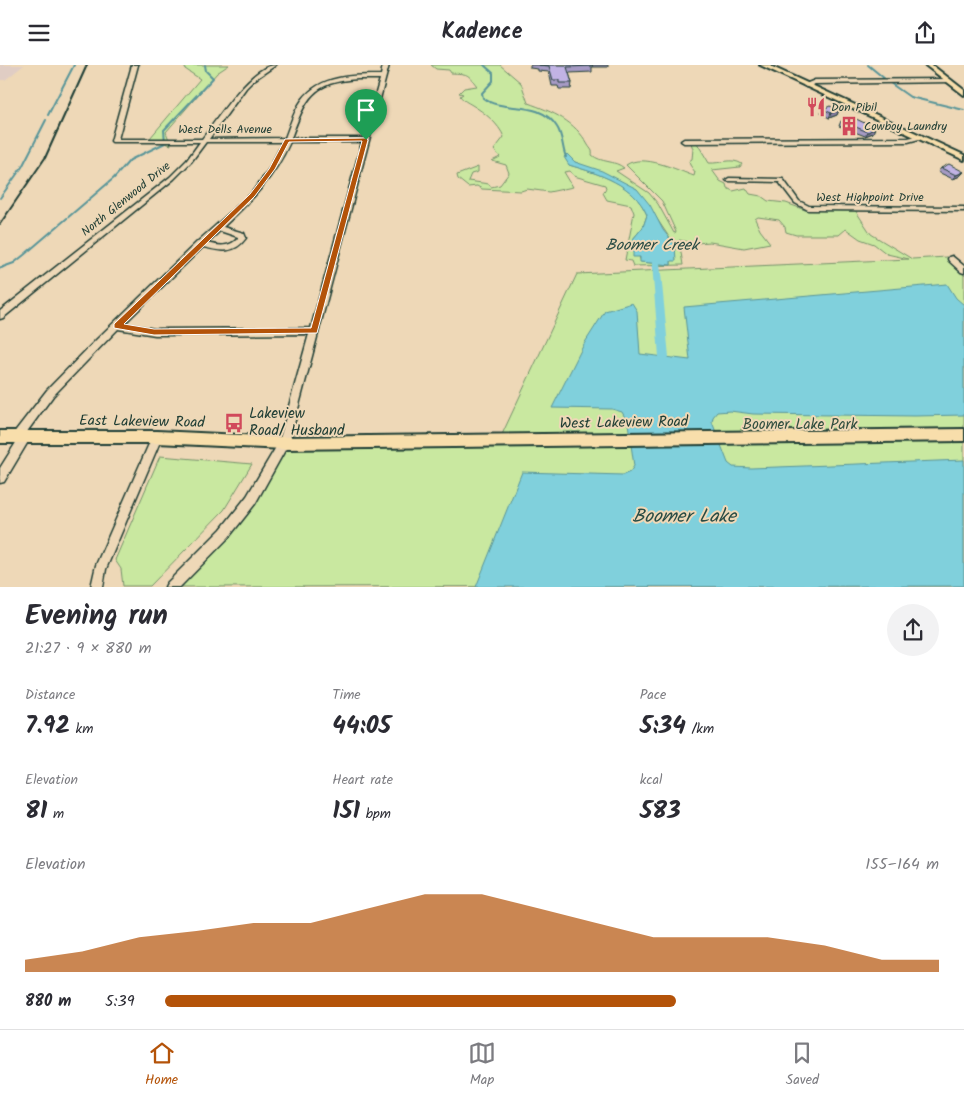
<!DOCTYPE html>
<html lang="en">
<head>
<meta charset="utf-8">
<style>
	:root { --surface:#fff; --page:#f2f2f3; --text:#2b2b33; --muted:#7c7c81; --line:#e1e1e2; --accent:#b45309 }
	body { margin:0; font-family:Kalam,sans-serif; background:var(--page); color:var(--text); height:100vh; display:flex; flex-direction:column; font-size:19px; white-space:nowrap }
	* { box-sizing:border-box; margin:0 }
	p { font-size:16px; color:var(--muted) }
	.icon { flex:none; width:28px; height:28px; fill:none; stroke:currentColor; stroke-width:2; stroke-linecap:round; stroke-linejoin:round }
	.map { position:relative; height:522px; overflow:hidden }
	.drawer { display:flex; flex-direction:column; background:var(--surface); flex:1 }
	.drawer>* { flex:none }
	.pin { position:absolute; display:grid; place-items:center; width:42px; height:42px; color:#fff; margin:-51px -21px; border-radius:50% 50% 50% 0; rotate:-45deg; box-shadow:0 0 5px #0007 }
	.pin .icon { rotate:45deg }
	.round { display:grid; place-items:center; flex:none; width:52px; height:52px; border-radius:26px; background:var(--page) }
	.headline { display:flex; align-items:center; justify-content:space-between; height:85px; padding:0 25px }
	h1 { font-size:28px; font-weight:600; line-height:38px }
	.stats { display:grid; grid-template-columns:repeat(3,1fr); gap:8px; height:85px; padding:5px 25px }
	.stats div { display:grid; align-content:center }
	.stats b { font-size:25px; font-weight:600 }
	.stats small { font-size:14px; font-weight:400 }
	.stats p { font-size:14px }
	.chart { height:140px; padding:10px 25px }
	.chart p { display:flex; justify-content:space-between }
	.chart svg { width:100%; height:90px; margin-top:5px; fill:var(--accent); opacity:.7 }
	ul { padding:0 25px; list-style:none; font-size:16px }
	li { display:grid; grid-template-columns:80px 60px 1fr; align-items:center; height:38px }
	li i { height:12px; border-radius:6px; background:var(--accent) }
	header { display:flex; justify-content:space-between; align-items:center; height:65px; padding:0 25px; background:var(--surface); font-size:22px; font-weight:600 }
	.dock { display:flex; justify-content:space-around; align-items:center; height:70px; border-top:1px solid var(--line); background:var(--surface); font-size:14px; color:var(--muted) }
	.dock a { display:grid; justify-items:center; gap:2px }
	.dock .current { color:var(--accent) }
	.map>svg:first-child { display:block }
	.built { fill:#e0cdc4 }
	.green { fill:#c9e8a0; stroke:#74926a; fill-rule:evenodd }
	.water { fill:#80d0dc; stroke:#599599 }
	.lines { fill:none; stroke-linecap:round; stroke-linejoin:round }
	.stream-far1 { stroke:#599599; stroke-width:2 }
	.stream { stroke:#599599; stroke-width:2.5 }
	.canal { fill:#80d0dc; fill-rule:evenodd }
	.minor-casing { stroke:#1f3d34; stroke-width:3 }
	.major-casing { stroke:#1f3d34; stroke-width:4 }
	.minor { fill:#eed8b7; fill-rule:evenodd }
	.major { fill:#f8deab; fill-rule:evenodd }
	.rail { stroke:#1f3d34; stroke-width:2 }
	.wall { fill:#a69ac4; stroke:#1f3d34 }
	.shaded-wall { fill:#877da0; stroke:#1f3d34 }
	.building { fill:#c1b3e4; stroke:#1f3d34 }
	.route { fill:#b45309; stroke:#fff; fill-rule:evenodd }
	.labels { text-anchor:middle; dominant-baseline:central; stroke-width:4; stroke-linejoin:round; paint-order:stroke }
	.far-poi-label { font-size:12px; fill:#1f3d34; stroke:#eed8b7; text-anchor:start }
	.far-street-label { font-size:12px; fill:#1f3d34; stroke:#eed8b7 }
	.poi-label { font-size:15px; fill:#1f3d34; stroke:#eed8b7; text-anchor:start }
	.street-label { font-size:15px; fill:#1f3d34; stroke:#eed8b7 }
	.park-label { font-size:15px; fill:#304e3f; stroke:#eed8b7 }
	.water-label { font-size:16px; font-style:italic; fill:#294c45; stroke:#eed8b7 }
	.near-water-label { font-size:19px; font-style:italic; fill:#294c45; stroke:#eed8b7 }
</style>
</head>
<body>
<header><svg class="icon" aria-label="menu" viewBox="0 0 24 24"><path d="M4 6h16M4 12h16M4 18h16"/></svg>Kadence<svg class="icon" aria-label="share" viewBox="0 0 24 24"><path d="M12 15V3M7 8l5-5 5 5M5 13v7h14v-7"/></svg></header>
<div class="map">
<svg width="964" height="522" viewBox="0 0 964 522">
	<rect width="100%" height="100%" fill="#eed8b7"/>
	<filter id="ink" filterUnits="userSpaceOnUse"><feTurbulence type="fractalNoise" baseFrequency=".02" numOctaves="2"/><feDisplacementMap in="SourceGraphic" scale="10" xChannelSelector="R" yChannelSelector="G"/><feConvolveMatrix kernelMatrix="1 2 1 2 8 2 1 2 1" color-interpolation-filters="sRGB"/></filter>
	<g filter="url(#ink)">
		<polygon class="built" points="0,0 24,0 5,15 0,15"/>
		<g class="green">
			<polygon points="186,0 229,0 217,8 166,67 171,80 150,73 200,14 185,4"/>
			<path d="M431,0H500L521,18L528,38C553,47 575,56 588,80C591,85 593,85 592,90C601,98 615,95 624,103L616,106L649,128L658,139L674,168L676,167L662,136L626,100C643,88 677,105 694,111L695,107L690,100L689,96L692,94L693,84L691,78H697L709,98C721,99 731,92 742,99L740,102L712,105L720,116L726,119L727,123L733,126L746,123L750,129L761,131L768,136L786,138L805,145H855L871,169L912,194L947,192L964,205V521L171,522L225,468L284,379L498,378L577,209L909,194L887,189L874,179L860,174L846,164L839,170H796L786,167L785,162L779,155L758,152L755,154L760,165L770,178L744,183L710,177L695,178L679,175L683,200L633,201L631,196L625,195L634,148L631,140L607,135L603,128L606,123L605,120L574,111L570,106L564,107L573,122L549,127L527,124L521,126L482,124L477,121L468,122L458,114L457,110L478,102V107L471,109L468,116L489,119L491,122L500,120L509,108L506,100L492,96L500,92L494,85L504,72C499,59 484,47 472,40C467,37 464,36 460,31L463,29L459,28L464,23L477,21C467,8 468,9 451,8L449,5L436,4ZM567,89L575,97L637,124L671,175L676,195H671V200L641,197L633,174L643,162L647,150C634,119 600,109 569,100Z"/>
			<polygon points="160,391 252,399 224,445 150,521 123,521 121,504 115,495"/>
		</g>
		<g class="water">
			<path d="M567,89L575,97L602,106L637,124L650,140L663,165L675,180L676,196H671V200L640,197V192H633V174L643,162L647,150C634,119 599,109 569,100L564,92Z"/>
			<polygon points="947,219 956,233 964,240 964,350 915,351 753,349 730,346 717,347 713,352 712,357 728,398 733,402 751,403 964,395 964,521 476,522 522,407 623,410 630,407 634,401 628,358 622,347 612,344 552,343 584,279 605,246 632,238 637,246 640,289 690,295 684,242"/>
		</g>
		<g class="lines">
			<g class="stream-far1">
				<path d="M484,0L493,8V16L482,28L483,33C503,49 539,33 557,62C563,71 562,83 566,92"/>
				<polyline points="868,0 885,14"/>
				<polyline points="890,18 910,32 964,45"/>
				<polyline points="48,50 74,0"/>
				<polyline points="0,133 22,102 46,55"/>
				<polyline points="0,203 14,198 24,190 114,113 130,95 165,78 164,65 213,13 206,6 205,0"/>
			</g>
			<polyline class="stream" points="0,203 3,202"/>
			<polygon class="canal" points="656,195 660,198 669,292 667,295 661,295 659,292 652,198"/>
			<defs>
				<g id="minor">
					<path d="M132,0H138L118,74H202C217,55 251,0 276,0L254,15L246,23L209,74L285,73C290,60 294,46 302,35C320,10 353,10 381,10L383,0H389L289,378L255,439L229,472L180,522H165L167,518L221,464L247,431L279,377L309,269L155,270L118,264L53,331L26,368L29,369L30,372L29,375L4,417L0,418V403L17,376L13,375L12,372L13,369L47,325L97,274L197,177L251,129L270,103L283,77H206L191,97L174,114L3,253L0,254V246L170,112L187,95L200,77H112L111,76ZM358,14H380L363,73H291C306,33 312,17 358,14ZM290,77H362L311,263L155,264L124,259L203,182C220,186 234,190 246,173L244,168L223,162C251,136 274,113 290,77ZM220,166L238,172V173C230,183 218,181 207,178Z"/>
					<polygon points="949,14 952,16 951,17 815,19 806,22 803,20 815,15"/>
					<polygon points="921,70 923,71 923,73 908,77 684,78 681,76 684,74 908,73"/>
					<polygon points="729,113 783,114 799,136 809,141 964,142 964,146 808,145 795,138 779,117 727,116 726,115"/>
					<polygon points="952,191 964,201 964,208 961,207 949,196 948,194 949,192"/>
					<polygon points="157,367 161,369 162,372 106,504 103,522 91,522 96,500 152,372 153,369"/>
				</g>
				<g id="major">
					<polygon points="760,0 768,0 964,90 964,95"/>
					<polygon points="925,0 932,0 964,25 964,30"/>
					<polygon points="964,364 964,376 284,384 157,378 0,378 0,366 157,366 284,372"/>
				</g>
			</defs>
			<use href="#minor" class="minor-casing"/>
			<use href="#major" class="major-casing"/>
			<use href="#minor" class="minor"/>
			<use href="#major" class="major"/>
			<polyline class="rail" points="0,159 45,93 87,0"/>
		</g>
		<g class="wall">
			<polygon points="530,0 608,0 608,2 592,2 592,7 569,8 572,18 571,24 559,24 558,21 552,21 549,7 538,6 538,4 530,3"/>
			<polygon points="823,44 839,45 837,50 829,53 821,48"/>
			<polygon points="841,56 873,68 865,71 839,61"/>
			<polygon points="941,103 964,107 960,111 953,114 938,107"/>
		</g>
		<g class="shaded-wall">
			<polygon points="839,45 837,50 829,53 831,48"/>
			<polygon points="875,63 873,68 865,71 868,67"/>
			<polygon points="964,107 960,111 953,114 956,110"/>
		</g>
		<g class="building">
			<polygon points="539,0 592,0 593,1 567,2 572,18 559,18 559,15 553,15 549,1"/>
			<polygon points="830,41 839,45 831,48 823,44"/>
			<polygon points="852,52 875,63 868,67 841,56"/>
			<polygon points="949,99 964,107 956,110 941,103"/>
		</g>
	</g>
	<path class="route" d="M366,73L368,75L317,268L154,270L114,263V259L250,129L269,104L285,74ZM362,76L311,263L154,264L124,259L255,131L275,104L289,77Z"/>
	<defs>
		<symbol id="restaurant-bare" viewBox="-9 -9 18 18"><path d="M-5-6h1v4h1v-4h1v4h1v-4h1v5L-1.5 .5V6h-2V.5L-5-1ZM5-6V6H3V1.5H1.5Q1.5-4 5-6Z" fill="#d1495b" stroke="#eed8b7" stroke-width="2.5" paint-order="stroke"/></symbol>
		<symbol id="building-bare" viewBox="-9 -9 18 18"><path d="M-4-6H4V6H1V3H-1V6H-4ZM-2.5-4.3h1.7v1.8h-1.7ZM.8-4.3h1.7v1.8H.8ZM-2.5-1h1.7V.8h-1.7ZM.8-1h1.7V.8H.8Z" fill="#d1495b" stroke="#eed8b7" stroke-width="2.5" paint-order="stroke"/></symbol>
		<symbol id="bus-bare" viewBox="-9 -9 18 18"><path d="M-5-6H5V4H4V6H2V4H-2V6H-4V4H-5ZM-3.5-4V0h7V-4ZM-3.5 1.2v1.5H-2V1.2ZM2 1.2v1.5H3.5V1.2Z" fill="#d1495b" stroke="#eed8b7" stroke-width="2.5" paint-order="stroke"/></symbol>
	</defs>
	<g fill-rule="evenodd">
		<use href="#restaurant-bare" x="802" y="28" width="28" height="28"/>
		<use href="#building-bare" x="835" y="47" width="28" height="28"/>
		<use href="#bus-bare" x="220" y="344" width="28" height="28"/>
	</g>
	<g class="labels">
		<g class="far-poi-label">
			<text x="831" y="42">Don Pibil</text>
			<text x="864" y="61">Cowboy Laundry</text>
		</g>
		<g class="far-street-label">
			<text x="225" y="64">West Dells Avenue</text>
			<text x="870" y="132">West Highpoint Drive</text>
			<text transform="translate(126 134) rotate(-39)">North Glenwood Drive</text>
		</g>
		<g class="poi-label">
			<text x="249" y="349">Lakeview<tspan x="249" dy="17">Road/ Husband</tspan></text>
		</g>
		<g class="street-label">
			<text transform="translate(142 357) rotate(1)">East Lakeview Road</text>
			<text transform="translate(624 358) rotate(-1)">West Lakeview Road</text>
		</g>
		<g class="park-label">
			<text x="800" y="360">Boomer Lake Park</text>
		</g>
		<g class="water-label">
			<text x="652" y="180">Boomer Creek</text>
		</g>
		<g class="near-water-label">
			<text x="684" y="452">Boomer Lake</text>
		</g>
	</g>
</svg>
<div class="pin" style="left:366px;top:75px;background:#1e9e55"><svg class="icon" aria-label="arrive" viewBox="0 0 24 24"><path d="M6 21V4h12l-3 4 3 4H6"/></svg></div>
</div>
<section class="drawer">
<div class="headline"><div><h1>Evening run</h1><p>21:27 · 9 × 880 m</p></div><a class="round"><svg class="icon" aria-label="share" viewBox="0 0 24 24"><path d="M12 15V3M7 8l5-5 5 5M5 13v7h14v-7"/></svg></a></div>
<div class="stats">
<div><p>Distance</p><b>7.92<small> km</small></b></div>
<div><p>Time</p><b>44:05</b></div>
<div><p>Pace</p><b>5:34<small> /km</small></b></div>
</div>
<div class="stats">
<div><p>Elevation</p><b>81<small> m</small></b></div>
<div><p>Heart rate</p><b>151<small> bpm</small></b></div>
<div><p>kcal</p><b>583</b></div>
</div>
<div class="chart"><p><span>Elevation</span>155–164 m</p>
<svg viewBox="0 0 160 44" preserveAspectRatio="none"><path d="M0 44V38L10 34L20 27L30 24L40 20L50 20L60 13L70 6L80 6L90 13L100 20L110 27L120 27L130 27L140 31L150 38L160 38V44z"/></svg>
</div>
<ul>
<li><b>880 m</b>5:39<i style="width:66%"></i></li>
</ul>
</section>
<nav class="dock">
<a class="current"><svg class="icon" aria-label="home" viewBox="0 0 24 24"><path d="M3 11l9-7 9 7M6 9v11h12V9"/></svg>Home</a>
<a><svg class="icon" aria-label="map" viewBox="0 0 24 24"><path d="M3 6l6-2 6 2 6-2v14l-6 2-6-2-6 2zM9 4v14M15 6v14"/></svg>Map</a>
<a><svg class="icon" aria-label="saved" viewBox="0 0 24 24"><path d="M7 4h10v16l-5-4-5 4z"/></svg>Saved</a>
</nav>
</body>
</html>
